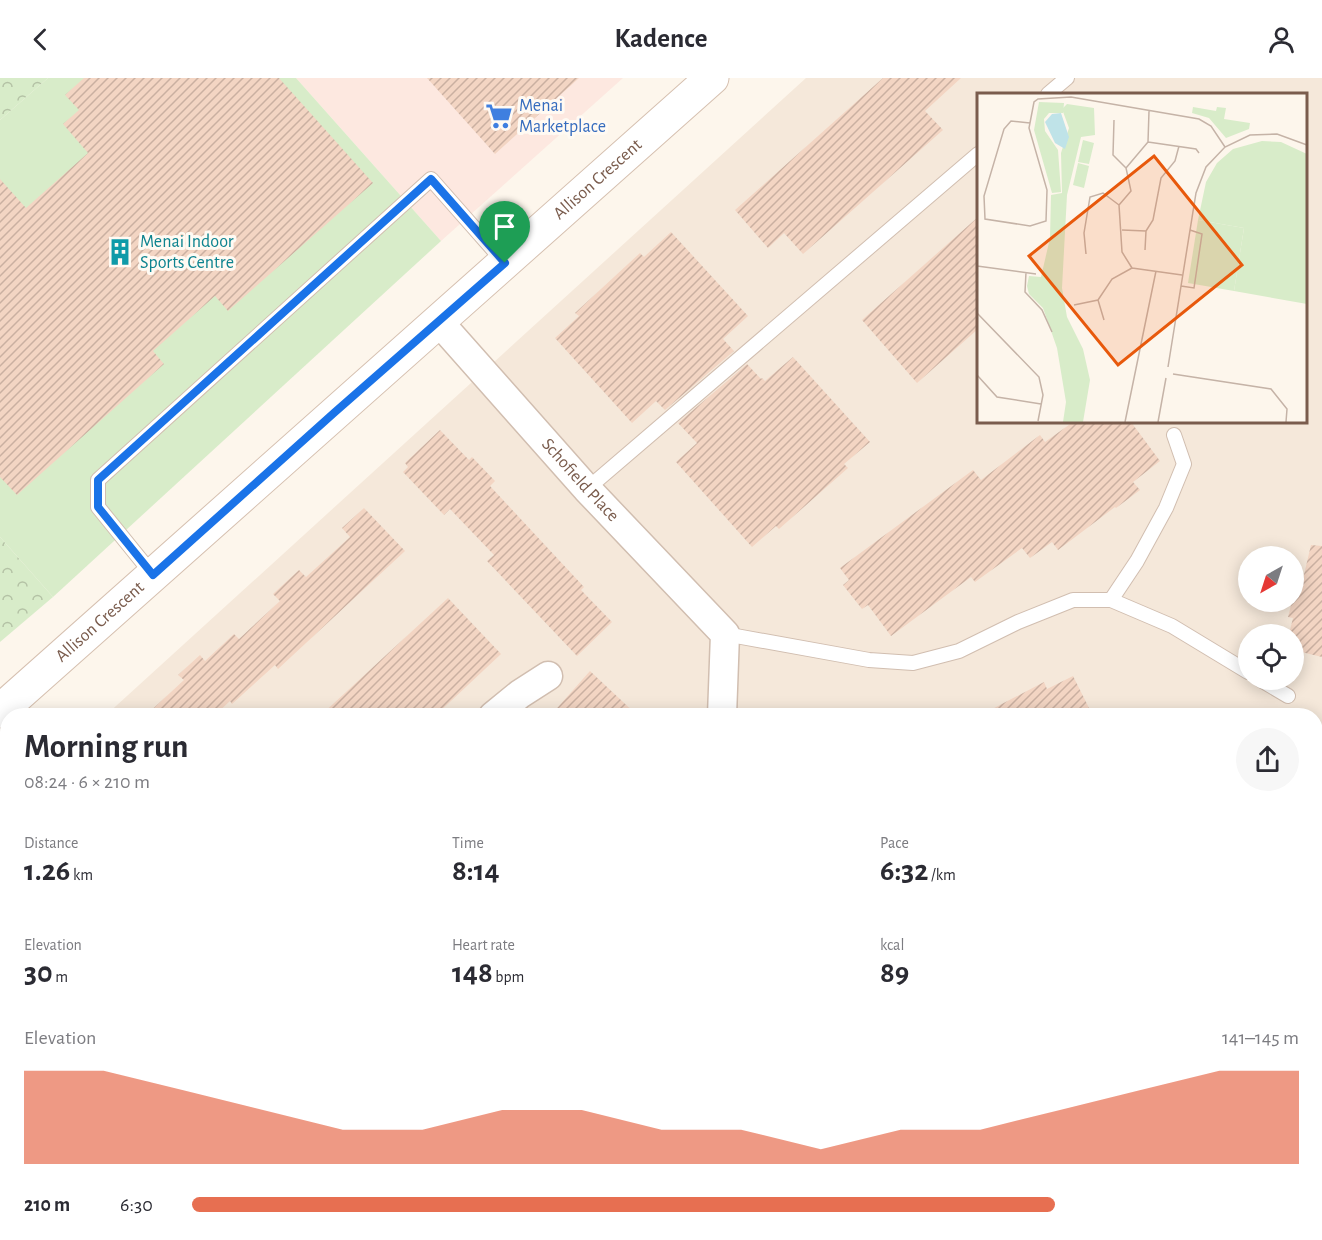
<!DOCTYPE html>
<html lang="en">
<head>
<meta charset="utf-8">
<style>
	:root { --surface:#fff; --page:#f7f7f7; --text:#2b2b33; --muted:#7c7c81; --accent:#e76f51 }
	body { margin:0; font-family:"Alegreya Sans",sans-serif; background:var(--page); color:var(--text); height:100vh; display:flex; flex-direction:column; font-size:22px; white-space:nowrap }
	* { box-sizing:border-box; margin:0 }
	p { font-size:20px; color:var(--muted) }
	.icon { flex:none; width:33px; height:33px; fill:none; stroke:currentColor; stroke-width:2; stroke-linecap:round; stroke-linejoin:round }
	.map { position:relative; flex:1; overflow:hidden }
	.drawer { position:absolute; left:0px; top:630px; width:1323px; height:532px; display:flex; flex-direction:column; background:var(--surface); border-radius:24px 24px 0 0; box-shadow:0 3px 15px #0003 }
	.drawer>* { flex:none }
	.needle { width:39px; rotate:219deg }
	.buttons { position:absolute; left:1238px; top:468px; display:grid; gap:12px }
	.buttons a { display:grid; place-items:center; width:66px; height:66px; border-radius:50%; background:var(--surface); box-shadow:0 3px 15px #0003; font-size:30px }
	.pin { position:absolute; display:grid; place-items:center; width:51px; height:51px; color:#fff; margin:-62px -26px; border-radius:50% 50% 50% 0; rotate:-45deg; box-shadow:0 0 6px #0007 }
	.pin .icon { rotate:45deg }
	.round { display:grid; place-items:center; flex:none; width:63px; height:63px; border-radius:32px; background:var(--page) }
	.overview { display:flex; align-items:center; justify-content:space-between; height:102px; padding:0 24px }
	h1 { font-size:33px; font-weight:700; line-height:45px }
	.metrics { display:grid; grid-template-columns:repeat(3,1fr); gap:9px; height:102px; padding:6px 24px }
	.metrics div { display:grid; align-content:center }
	.metrics b { font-size:30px; font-weight:700 }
	.metrics small { font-size:16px; font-weight:400 }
	.metrics p { font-size:16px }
	.chart { height:168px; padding:12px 24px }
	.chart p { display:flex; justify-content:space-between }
	.chart svg { width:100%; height:108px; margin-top:6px; fill:var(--accent); opacity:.7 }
	ul { padding:0 24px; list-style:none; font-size:20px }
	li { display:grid; grid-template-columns:96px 72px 1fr; align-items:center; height:45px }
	li i { height:15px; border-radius:8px; background:var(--accent) }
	header { display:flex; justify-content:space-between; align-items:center; height:78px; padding:0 24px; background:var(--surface); font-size:27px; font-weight:700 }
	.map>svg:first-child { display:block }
	.residential { fill:#f5e8da; fill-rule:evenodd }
	.commercial { fill:#fde8e0 }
	.forest { fill:url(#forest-crowns) }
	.pitch { fill:#d8ecc9 }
	.building { fill:url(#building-hatch) }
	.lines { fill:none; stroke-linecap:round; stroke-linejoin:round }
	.lane-casing { stroke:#d1beb0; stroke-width:16 }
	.street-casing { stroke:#d1beb0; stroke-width:31 }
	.secondary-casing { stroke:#d6c0b0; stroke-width:35 }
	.lane { stroke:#fff; stroke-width:14 }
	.street { stroke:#fff; stroke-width:28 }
	.secondary { stroke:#fff; stroke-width:33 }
	.route-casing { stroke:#fff; stroke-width:12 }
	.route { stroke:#1a73e8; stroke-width:8 }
	.labels { text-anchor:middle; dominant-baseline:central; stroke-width:6; stroke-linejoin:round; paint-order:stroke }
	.shop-label { font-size:18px; fill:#366cbe; stroke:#fffaf3; text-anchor:start }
	.street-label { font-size:18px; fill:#7a5c4d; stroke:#fffaf3 }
	.culture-label { font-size:18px; fill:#0d838f; stroke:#fffaf3; text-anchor:start }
	.inset-road { fill:none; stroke:#c5b3a7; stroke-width:1.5 }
	.view { fill:#e8590c; fill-opacity:0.15; stroke:#e8590c; stroke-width:3 }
	.inset-edge { fill:none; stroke:#7a5c4d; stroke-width:3 }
</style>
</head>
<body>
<header><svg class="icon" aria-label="back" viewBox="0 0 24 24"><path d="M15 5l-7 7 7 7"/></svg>Kadence<svg class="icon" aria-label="person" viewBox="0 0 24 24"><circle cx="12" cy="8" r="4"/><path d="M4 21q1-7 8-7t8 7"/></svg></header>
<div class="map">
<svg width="1322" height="1162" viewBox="0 0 1322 1162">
	<defs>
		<pattern id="forest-crowns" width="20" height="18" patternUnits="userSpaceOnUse" patternTransform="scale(1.5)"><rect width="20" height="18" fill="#d8ecc9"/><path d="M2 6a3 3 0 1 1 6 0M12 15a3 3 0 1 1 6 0" fill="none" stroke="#b4c2a5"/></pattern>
		<pattern id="building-hatch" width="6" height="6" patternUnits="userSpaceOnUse" patternTransform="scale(1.5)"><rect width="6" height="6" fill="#f3d5c3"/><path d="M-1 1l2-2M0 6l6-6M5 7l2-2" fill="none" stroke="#cab0a1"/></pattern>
	</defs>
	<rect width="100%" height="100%" fill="#fdf6ec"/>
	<g class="residential">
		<path d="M806,0H1322V710L1316,721V638H105ZM978,16H1306V344H978ZM1248,478H1293V524H1248ZM1248,556H1293V602H1248Z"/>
		<polygon points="7,720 8,1155 939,1155 933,1162 0,1162 0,726"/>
		<polygon points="1322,986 1322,1162 1107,1162 1115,1155 1316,1155 1316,990"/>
	</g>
	<polygon class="commercial" points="296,0 623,0 441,163"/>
	<g class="forest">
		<polygon points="0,0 48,0 0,42"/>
		<polygon points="0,459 53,519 0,564"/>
		<polygon points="1322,710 1322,986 1316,990 1316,721"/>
		<polygon points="939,1155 1115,1155 1107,1162 933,1162"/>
	</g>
	<polygon class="pitch" points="48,0 296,0 441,163 53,519 0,459 0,42"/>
	<g class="building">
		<polygon points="84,0 279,0 373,105 228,233 215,218 153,273 164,286 17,417 0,399 0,101 26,130 88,75 63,46 79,32 65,17"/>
		<polygon points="427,0 579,0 495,76"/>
		<polygon points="883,0 961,0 925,33 943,52 803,176 784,155 768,170 735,132"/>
		<polygon points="978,139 978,251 917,305 862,242"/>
		<polygon points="671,154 748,238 723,261 734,273 665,332 656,323 632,345 555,260 579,238 575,235 640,175 644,179"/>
		<polygon points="793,279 870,364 844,386 848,390 779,451 776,448 752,469 676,384 697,365 678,345 747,286 761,301 762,300 765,303"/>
		<polygon points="1073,344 1131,344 1160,383 1133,404 1140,412 1116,430 1115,429 1058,472 1052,464 1030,480 1022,470 975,504 971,499 891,558 868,527 862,531 843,507 849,502 840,490 973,392 981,402 1040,357 1045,364"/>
		<polygon points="440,352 469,382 472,379 495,403 490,408 584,509 581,512 612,544 577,578 487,483 494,477 450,431 444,437 403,394 408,389 405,385"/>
		<polygon points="364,430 405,473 278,591 275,587 232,626 230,623 214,638 145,638 184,602 178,597 200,577 205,583 234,556 239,561 280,523 273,516 299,492 306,499 350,459 342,450"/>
		<polygon points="1311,467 1322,468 1322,579 1293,572 1293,556 1289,556 1293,540 1288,539 1297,504 1302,505"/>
		<polygon points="448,520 501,576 435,638 320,638"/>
		<polygon points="590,593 638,638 550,638"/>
		<polygon points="1073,598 1093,638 979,638 1044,604 1047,611"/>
	</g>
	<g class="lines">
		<defs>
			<g id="lane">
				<polyline points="1048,16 1067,0"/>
				<polyline points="587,411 978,76"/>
				<polyline points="153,497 98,429 98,402 431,101 505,185"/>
				<polyline points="1111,522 1137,483 1166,430 1184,386 1174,357"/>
				<polyline points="725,556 869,582 913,585 959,573 1018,544 1073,522 1111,522 1172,548 1248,594"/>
				<polyline points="1261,602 1288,618"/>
			</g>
			<g id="street">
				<path id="s1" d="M439,244L587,411L725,556L722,638"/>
				<polyline points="493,638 520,616 548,598"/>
				<polyline points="0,997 8,996"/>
				<polyline points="510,1155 513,1162"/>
				<polyline points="269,1162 272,1155"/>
				<polyline points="699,1162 704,1155"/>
			</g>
			<g id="secondary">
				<path id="s2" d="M0,633L712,0"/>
			</g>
		</defs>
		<use href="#lane" class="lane-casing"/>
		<use href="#street" class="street-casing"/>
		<use href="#secondary" class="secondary-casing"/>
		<use href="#lane" class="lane"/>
		<use href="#street" class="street"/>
		<use href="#secondary" class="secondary"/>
	</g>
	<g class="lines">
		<defs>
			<polygon id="route" points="431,101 505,185 335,334 153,497 98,429 98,402"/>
		</defs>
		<use href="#route" class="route-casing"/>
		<use href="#route" class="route"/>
	</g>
	<defs>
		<symbol id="supermarket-bare" viewBox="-9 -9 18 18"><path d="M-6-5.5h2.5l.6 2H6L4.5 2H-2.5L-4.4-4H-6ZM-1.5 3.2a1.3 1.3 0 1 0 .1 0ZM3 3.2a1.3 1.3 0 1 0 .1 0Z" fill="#3f7fe0" stroke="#fffaf3" stroke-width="2.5" paint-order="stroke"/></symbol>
		<symbol id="building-bare" viewBox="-9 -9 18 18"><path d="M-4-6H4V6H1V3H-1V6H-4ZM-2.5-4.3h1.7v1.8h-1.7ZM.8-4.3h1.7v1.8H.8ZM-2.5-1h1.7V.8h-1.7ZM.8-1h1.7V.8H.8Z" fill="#0f9aa8" stroke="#fffaf3" stroke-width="2.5" paint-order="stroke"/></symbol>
	</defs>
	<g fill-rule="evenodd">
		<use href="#supermarket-bare" x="480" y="19" width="38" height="38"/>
		<use href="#building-bare" x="101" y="155" width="38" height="38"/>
	</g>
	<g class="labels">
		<g class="shop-label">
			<text x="519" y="28">Menai<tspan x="519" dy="21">Marketplace</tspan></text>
		</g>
		<g class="street-label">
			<text stroke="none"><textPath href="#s2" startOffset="800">Allison Crescent</textPath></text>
			<text stroke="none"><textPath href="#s1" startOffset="212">Schofield Place</textPath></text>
			<text stroke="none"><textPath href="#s2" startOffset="134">Allison Crescent</textPath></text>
		</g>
		<g class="culture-label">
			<text x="140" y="164">Menai Indoor<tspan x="140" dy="21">Sports Centre</tspan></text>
		</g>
	</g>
	<g transform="translate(977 15)">
		<rect width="330" height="330" fill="#fdf6ec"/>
		<path d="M62,9L87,10L86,20H72L67,26L68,38L81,57L84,99L75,100L57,37Z" fill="#d8ecc9"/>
		<path d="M90,11L117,15L118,42L104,44L90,102L85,195L90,224L106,256L113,287L106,329H86L89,309L80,255L66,215L52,201L50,193L52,183L64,184L73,145L74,102L85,100L84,60L92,35L85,16ZM216,14L239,18L240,14L249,15L247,26L273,30L272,36L249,45L232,25L215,20ZM285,48L304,49L330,61V211L257,198L267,135L221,127L229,89L240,70L256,56Z" fill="#d8ecc9"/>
		<path d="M106,47L117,50L112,71L101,69ZM101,70L112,73L107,95L96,92ZM221,127L267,135L257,198L211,190Z" fill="#d8ecc9"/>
		<path d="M84,20L92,44L88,56L78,50L68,29L75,21Z" fill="#bfe3e8"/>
		<path class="inset-road" d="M137,27L136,62L149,75M53,30L34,28L27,36L7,103L8,126L53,133L69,128L70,97L52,35L57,9L61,6L94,4L222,26L234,33L248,54M171,49L219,56L222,60M145,137L169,138M169,138L176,127L184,85L198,68L202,53M168,157L169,138M109,161L107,140L113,104L126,100L142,112M0,173L59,181M155,175L145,159L142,112L154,98L149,75L171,49L172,18M155,175L205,182M49,179L48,199L65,217L75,239M204,193L217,195L225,141L213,137M121,207L127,227M97,212L121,207L135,186L155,175M0,220L62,284L66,302L61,328M191,274L219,100L229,74L248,54L273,42L300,41L330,52M196,281L294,296L310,316L309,329M0,282L20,304L64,311M148,329L179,178M181,329L189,285"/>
		<path class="view" d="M177,63L265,172L141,272L52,163Z"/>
		<rect width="330" height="330" class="inset-edge"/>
	</g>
</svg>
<div class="buttons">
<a><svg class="needle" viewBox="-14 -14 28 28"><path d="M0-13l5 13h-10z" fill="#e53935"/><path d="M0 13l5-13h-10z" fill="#7c7c81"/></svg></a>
<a><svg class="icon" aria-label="locate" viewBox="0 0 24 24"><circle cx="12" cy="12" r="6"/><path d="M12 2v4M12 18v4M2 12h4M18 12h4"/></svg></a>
</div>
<div class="pin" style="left:505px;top:185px;background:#1e9e55"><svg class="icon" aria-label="arrive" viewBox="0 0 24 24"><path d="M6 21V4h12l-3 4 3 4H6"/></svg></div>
<section class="drawer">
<div class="overview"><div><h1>Morning run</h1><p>08:24 · 6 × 210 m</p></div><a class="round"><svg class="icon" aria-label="share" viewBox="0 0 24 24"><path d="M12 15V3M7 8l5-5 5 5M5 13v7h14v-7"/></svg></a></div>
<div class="metrics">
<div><p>Distance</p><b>1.26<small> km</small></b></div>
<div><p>Time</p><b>8:14</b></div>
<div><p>Pace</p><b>6:32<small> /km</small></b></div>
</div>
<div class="metrics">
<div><p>Elevation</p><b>30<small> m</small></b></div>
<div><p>Heart rate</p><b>148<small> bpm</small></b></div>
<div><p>kcal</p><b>89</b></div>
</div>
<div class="chart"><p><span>Elevation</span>141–145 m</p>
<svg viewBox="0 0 160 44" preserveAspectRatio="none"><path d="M0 44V6L10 6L20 14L30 22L40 30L50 30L60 22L70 22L80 30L90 30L100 38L110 30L120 30L130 22L140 14L150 6L160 6V44z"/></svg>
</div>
<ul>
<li><b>210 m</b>6:30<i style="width:78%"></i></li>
</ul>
</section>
</div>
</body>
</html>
